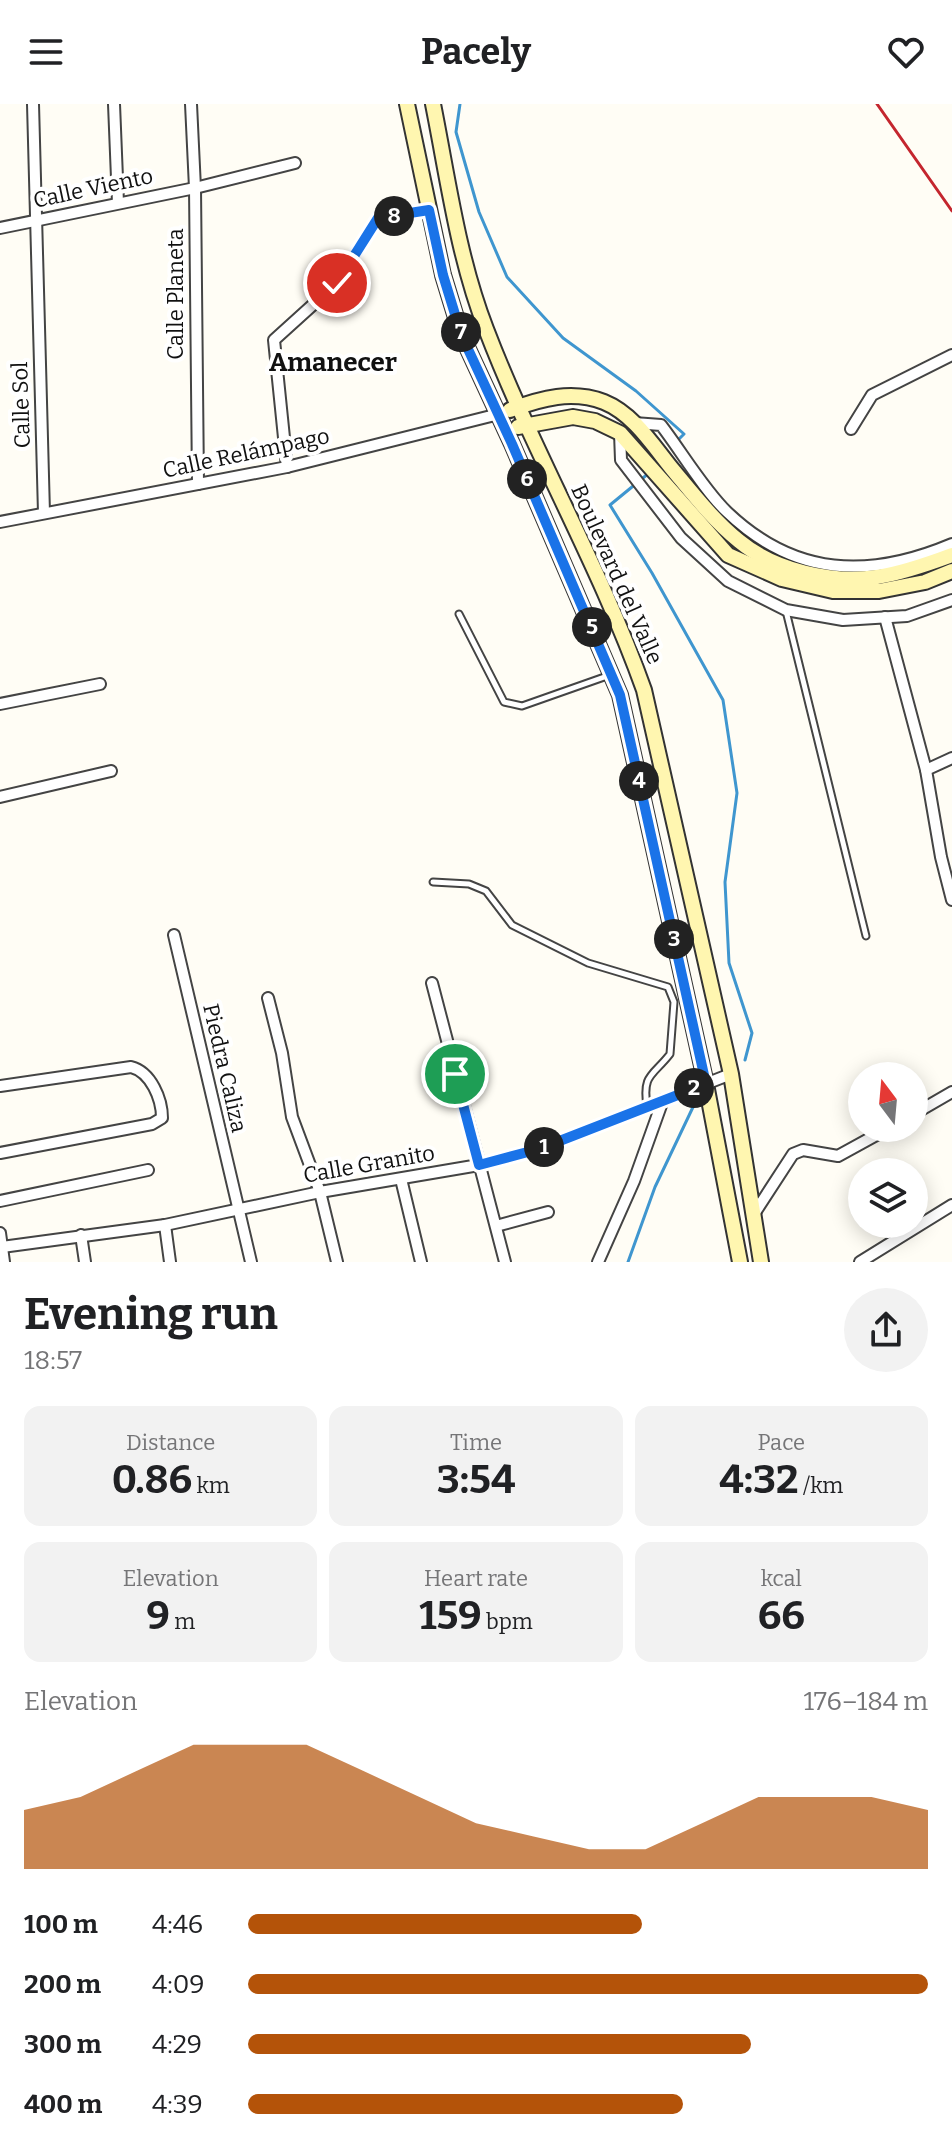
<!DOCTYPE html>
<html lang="en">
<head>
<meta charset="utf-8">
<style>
	:root { --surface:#fff; --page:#f2f2f2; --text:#202124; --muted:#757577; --accent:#b45309 }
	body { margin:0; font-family:Bitter,serif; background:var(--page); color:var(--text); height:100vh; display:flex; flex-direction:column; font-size:30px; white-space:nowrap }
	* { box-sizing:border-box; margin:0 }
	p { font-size:26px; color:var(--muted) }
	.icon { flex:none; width:44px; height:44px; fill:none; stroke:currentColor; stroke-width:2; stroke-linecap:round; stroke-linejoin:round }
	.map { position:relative; height:1158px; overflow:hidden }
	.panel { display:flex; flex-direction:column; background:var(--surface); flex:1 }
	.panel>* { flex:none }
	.needle { width:52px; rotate:344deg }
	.fabs { position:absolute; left:848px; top:958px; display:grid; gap:16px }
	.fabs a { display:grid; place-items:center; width:80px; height:80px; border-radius:50%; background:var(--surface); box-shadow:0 4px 20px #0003; font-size:40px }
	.pin { position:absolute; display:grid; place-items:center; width:68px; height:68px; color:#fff; margin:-34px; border:4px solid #fff; border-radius:50%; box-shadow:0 2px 8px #0007 }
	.km { position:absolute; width:40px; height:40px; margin:-20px; border-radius:50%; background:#222; color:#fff; font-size:22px; line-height:40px; text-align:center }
	.round { display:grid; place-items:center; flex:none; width:84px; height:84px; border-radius:42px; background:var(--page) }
	.overview { display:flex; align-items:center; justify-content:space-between; height:136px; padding:0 24px }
	h1 { font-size:44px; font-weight:700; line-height:60px }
	.metrics { display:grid; grid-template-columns:repeat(3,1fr); gap:12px; height:136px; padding:8px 24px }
	.metrics div { display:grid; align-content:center; border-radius:16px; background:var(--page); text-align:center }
	.metrics b { font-size:40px; font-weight:700 }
	.metrics small { font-size:22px; font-weight:400 }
	.metrics p { font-size:22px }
	.chart { height:224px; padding:16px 24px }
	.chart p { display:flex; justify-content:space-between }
	.chart svg { width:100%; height:144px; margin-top:8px; fill:var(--accent); opacity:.7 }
	ul { padding:0 24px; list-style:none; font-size:26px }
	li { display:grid; grid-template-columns:128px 96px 1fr; align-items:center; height:60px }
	li i { height:20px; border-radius:10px; background:var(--accent) }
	header { display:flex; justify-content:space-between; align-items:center; height:104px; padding:0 24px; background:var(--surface); font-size:36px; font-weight:700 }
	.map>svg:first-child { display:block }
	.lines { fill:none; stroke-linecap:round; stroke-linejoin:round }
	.stream { stroke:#3f96cf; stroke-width:3 }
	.lane-casing { stroke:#444; stroke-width:9 }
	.street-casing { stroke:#444; stroke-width:14 }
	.secondary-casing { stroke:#333; stroke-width:18 }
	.lane { stroke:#fff; stroke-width:5 }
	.street { stroke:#fff; stroke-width:10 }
	.secondary { stroke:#fff6b0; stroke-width:14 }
	.rail { stroke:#c4262e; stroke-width:3 }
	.route-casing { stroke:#fff; stroke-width:16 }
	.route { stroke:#1a73e8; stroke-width:10 }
	.labels { text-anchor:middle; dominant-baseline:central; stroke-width:8; stroke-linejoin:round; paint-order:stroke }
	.street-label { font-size:22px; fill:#111; stroke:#fff }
	.quarter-label { font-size:26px; font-weight:bold; fill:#111; stroke:#fff }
</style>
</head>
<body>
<header><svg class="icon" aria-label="menu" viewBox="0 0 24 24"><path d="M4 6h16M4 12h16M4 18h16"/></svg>Pacely<svg class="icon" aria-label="heart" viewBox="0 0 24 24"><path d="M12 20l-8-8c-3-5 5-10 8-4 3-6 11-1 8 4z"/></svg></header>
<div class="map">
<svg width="952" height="1158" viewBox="0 0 952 1158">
	<rect width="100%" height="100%" fill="#fffdf5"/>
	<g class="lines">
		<g class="stream">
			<polyline points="460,0 456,28 479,108 507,173 563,234 636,287 684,330 678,336"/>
			<polyline points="649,369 610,401 652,469 723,596 737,689 725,778 729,859 752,929 745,956"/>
			<polyline points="628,1158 655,1083 694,1001"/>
		</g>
		<defs>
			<g id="lane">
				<polyline points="786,507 866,832"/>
				<polyline points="459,510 504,598 522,602 610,571"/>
				<path d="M433,778L469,780L486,787L512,821L588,859L668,883L674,898L670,950C653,972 642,970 647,1002"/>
			</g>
			<g id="street">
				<polyline points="33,0 44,409"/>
				<polyline points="114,0 118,99"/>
				<polyline points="191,0 195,84 198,380"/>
				<polyline points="0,124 195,84 295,59"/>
				<path d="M634,319L661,321C681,347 704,386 727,408C795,473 869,475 952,440"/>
				<polyline points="851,325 872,291 952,251"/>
				<polyline points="620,329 621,356 681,434 728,477 786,506 843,516 907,512 952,496"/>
				<polyline points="287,363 274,236 337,179 378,114 429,106"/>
				<polyline points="0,418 287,363 499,310"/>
				<polyline points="885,513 926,666"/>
				<polyline points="0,600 100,580"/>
				<polyline points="952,654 926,666 941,753 952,796"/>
				<polyline points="0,693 111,667"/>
				<polyline points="174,831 251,1158"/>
				<polyline points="432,879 505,1158"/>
				<polyline points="268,894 282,949 292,1013 320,1088 337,1158"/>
				<path d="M0,982L131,963C151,968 162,995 162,1014L152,1020L0,1049"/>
				<polyline points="914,1010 952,988"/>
				<polyline points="401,1075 421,1158"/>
				<polyline points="0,1097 148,1066"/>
				<polyline points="754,1110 793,1050 803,1046 838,1052 889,1024"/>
				<polyline points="165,1121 170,1158"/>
				<polyline points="496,1122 548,1108"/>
				<polyline points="0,1129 4,1158"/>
				<polyline points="81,1131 85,1158"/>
				<polyline points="2,1143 165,1121 320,1088 479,1061 539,1045 731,970"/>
				<polyline points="598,1158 634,1077 663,996"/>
				<polyline points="860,1158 952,1101"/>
			</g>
			<g id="secondary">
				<polyline points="407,0 443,171 461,230 512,340 620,591 706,980 740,1158"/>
				<path d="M433,0C448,75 458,153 486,225C533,348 600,462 644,586L731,970L761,1158"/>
				<path d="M510,306C542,294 572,286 604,298C634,310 654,343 673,366C693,390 714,417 739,437C774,466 832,480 877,473C902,469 928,460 952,451"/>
				<polyline points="518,323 573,313 595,317 620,329 728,451 782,475 833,487 879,487 925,478 952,467"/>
			</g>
		</defs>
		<use href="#lane" class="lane-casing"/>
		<use href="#street" class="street-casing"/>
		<use href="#secondary" class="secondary-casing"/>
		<use href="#lane" class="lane"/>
		<use href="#street" class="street"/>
		<use href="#secondary" class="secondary"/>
		<polyline class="rail" points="877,0 952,107"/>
	</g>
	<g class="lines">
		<defs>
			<polyline id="route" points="337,179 378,114 429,106 443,171 461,230 512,340 620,591 706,980 539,1045 479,1061 455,970"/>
		</defs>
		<use href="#route" class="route-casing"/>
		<use href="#route" class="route"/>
	</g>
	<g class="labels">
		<g class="street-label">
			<text transform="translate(93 84) rotate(-12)">Calle Viento</text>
			<text transform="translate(175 190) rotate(-90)">Calle Planeta</text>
			<text transform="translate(21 301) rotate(-92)">Calle Sol</text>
			<text transform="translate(246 349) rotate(-12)">Calle Relámpago</text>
			<text transform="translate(617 470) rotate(66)">Boulevard del Valle</text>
			<text transform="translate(225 964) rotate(77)">Piedra Caliza</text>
			<text transform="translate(369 1060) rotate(-10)">Calle Granito</text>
		</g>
		<g class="quarter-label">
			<text x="333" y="258">Amanecer</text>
		</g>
	</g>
</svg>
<div class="fabs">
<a><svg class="needle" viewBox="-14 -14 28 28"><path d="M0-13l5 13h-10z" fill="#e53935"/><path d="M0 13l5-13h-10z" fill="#757577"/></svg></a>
<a><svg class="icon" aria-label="layers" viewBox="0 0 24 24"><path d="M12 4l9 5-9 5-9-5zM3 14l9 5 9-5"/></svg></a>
</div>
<div class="pin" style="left:455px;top:970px;background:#1e9e55"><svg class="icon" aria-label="arrive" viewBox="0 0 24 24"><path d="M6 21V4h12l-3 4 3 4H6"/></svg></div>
<div class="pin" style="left:337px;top:179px;background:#d93025"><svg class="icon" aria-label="check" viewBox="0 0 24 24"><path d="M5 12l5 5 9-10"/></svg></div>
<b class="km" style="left:544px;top:1043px">1</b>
<b class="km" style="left:694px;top:984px">2</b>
<b class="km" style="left:674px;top:835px">3</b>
<b class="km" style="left:639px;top:677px">4</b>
<b class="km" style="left:592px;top:523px">5</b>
<b class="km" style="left:527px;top:375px">6</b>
<b class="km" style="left:461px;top:228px">7</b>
<b class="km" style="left:394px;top:112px">8</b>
</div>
<section class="panel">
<div class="overview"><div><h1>Evening run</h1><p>18:57</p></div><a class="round"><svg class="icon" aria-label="share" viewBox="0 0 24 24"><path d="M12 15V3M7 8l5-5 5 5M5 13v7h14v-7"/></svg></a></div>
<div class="metrics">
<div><p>Distance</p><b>0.86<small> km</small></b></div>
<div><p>Time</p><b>3:54</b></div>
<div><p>Pace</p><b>4:32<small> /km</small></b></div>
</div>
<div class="metrics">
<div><p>Elevation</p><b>9<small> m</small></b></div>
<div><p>Heart rate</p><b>159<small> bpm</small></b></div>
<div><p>kcal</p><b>66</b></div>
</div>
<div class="chart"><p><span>Elevation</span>176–184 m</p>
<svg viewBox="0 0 160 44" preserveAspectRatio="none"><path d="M0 44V26L10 22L20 14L30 6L40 6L50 6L60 14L70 22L80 30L90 34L100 38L110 38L120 30L130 22L140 22L150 22L160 26V44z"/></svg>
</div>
<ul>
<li><b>100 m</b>4:46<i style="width:58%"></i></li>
<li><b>200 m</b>4:09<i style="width:100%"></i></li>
<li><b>300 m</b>4:29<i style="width:74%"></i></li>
<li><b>400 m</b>4:39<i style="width:64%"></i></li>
</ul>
</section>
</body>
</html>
